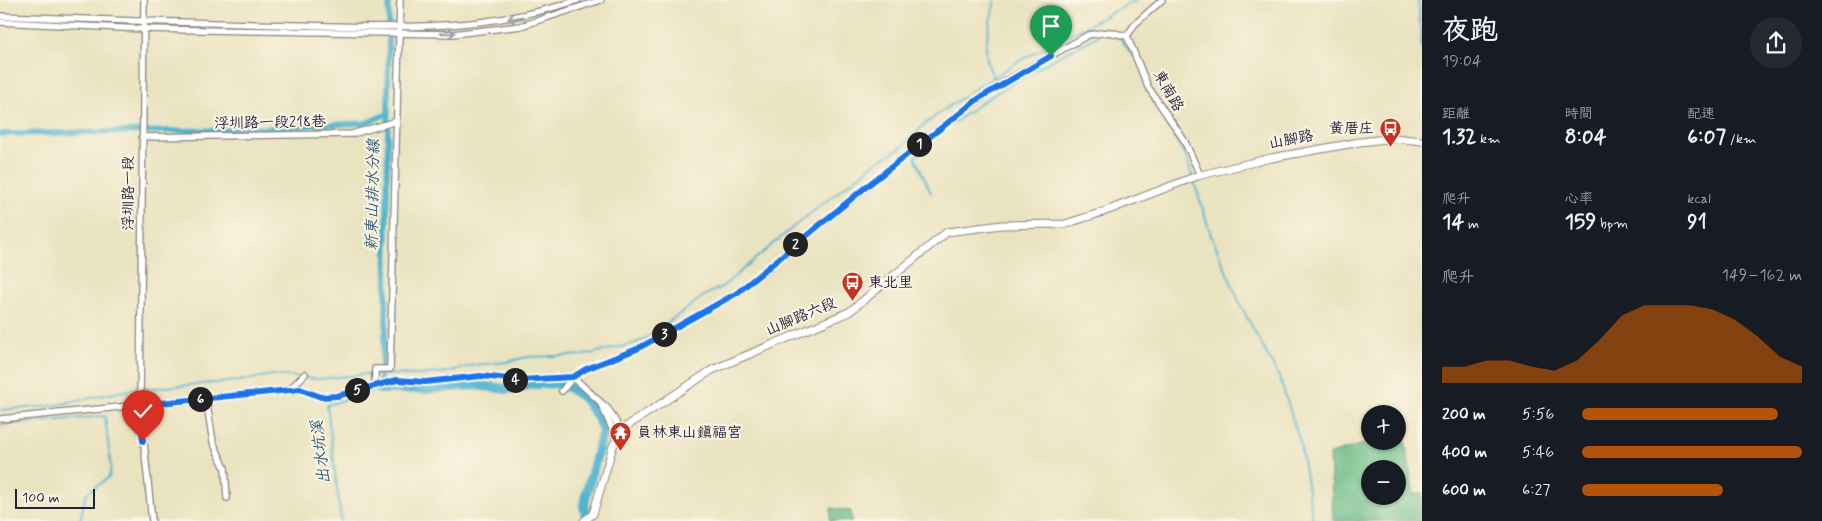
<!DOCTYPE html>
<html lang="zh-TW">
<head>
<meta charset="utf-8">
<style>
	:root { --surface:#171b24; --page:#242831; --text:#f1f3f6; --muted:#9ea1a6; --accent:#b45309 }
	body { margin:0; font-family:Mynerve,"LXGW WenKai TC",sans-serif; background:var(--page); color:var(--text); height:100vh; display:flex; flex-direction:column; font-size:19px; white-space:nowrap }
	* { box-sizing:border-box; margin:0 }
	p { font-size:16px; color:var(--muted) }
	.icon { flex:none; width:28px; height:28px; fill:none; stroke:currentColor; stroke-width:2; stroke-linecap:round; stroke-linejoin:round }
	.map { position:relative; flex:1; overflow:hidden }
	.sheet { display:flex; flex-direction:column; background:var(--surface); width:400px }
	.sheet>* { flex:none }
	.controls { position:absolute; left:1361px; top:405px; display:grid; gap:10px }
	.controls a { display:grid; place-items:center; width:45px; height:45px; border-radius:50%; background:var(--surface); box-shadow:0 1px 4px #0004; font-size:25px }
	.scale { position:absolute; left:15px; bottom:12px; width:80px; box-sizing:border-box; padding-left:5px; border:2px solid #22223b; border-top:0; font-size:14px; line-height:18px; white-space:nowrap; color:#22223b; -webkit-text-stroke:4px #fcf5e5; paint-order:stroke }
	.pin { position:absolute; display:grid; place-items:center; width:42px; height:42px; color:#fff; margin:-51px -21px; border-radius:50% 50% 50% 0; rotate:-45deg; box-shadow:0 0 5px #0007 }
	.pin .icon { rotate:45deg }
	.km { position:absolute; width:25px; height:25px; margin:-12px; border-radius:50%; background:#222; color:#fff; font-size:14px; line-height:25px; text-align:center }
	.round { display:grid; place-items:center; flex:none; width:52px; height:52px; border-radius:26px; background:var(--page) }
	.headline { display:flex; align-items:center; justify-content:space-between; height:85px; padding:0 20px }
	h1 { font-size:28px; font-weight:700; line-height:38px }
	.metrics { display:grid; grid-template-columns:repeat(3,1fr); gap:8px; height:85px; padding:5px 20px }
	.metrics div { display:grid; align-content:center }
	.metrics b { font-size:21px; font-weight:700 }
	.metrics small { font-size:14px; font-weight:400 }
	.metrics p { font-size:14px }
	.chart { height:140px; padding:10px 20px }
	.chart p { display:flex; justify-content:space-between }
	.chart svg { width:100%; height:90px; margin-top:5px; fill:var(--accent); opacity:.7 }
	ul { padding:0 20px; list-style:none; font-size:16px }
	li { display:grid; grid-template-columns:80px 60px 1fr; align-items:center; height:38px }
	li i { height:12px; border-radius:6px; background:var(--accent) }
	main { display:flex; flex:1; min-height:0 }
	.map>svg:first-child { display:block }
	.forest { fill:#6ebe8a; stroke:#487062; fill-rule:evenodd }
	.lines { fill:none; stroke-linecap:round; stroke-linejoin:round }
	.stream { stroke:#50b3cf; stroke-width:2 }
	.canal { stroke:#50b3cf; stroke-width:5.5 }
	.river { stroke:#50b3cf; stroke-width:10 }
	.minor-casing { stroke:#86827e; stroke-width:8 }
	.major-casing { stroke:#86827e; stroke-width:9 }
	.minor { stroke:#fff; stroke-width:5.5 }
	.major { stroke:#fff; stroke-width:7 }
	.oneway { stroke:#9c9ca7 }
	.route-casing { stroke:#fff; stroke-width:10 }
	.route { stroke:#1a73e8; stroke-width:6 }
	.labels { text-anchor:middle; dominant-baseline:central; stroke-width:4; stroke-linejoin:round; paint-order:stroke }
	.street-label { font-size:15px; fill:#22223b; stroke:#fcf5e5 }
	.poi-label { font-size:15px; fill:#22223b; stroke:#fcf5e5; text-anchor:start }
	.water-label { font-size:16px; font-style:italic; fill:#345c76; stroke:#fcf5e5 }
</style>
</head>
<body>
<main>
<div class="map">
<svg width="1422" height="521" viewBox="0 0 1422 521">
	<rect width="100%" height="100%" fill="#fcf5e5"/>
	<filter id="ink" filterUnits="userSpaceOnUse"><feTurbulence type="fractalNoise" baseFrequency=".02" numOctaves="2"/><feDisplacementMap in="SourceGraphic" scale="10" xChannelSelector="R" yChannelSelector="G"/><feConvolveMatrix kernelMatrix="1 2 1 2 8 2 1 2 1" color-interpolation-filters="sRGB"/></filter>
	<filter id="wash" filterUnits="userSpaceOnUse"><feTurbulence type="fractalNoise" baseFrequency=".0096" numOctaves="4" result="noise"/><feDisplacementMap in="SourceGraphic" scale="20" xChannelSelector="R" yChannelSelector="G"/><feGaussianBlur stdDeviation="1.12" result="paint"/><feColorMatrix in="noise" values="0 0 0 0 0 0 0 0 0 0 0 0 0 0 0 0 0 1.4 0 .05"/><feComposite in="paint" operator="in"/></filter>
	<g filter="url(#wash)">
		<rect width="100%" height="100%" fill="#eae3c0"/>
		<g class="forest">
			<path d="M1404,433L1414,495L1422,492V521H1333L1330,454L1374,441H1398V435ZM1370,469H1398V496H1370Z"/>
			<polygon points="831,508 851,511 852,521 830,521"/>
		</g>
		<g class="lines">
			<g class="stream">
				<path d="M995,0C989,29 977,59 998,83"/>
				<polyline points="1418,0 1422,48"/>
				<polyline points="1110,35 1119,37 1133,56"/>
				<polyline points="1164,115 1187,160 1211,235 1241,306 1280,379 1300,442 1313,521"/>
				<path d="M931,193L915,157C967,105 1033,69 1098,36"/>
				<polyline points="304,378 319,379 367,374 419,375 449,372 474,365 507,362 527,357 585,355 633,344 647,338 705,295 722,287 798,223 878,161 899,149 925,124 949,106 1017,62 1136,0"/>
				<polyline points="0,410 51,406 129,390 239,381 272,375 300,377"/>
				<polyline points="0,425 105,416 111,468 109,477 86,494 80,521"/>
				<polyline points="341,521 327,405 379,389"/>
			</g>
			<g class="canal">
				<polyline points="0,134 219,130 365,123 387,114"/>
				<polyline points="379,389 386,327 389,0"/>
			</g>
			<polyline class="river" points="379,389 422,389 475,385 506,389 534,384 555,383 568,387 583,397 597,416 603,431 585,499 584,507 587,521"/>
		</g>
	</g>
	<g filter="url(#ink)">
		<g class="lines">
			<defs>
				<g id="minor">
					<polyline points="144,0 140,405 152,521"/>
					<path d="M0,16C97,20 194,23 291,25C392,27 480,33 578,0"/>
					<polyline points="0,22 143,29 453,34 521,26 601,0"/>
					<polyline points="1127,36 1148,87 1184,140 1200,175"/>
					<polyline points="1127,36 1135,24 1162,0"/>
					<polyline points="142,137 352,134 397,121"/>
					<polyline points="375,384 375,369 390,369 400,0"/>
					<polyline points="289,390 305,374"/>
					<polyline points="562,391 573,377 586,369 637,349 737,293 924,140 1002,83 1088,35 1109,32 1127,36"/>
					<polyline points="206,399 213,442 225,468 227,498"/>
					<polyline points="601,404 616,437"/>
					<polyline points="0,419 300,389 321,397 337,396 397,380 425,382 481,376 519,380 573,377 608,409 621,430"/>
				</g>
				<polyline id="major" points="584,521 593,514 613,446 621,430 712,370 849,312 947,232 1002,225 1065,224 1106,211 1197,176 1271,158 1360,142 1394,138 1422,141"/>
			</defs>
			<use href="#minor" class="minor-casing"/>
			<use href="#major" class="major-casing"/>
			<use href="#minor" class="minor"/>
			<use href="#major" class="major"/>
		</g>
		<defs><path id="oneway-shaft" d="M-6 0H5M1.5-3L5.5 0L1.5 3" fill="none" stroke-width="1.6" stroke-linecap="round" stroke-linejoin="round" transform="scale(1.25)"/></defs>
		<g class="oneway">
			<use href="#oneway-shaft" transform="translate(515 18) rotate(170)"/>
			<use href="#oneway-shaft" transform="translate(448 33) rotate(-1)"/>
		</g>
	</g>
	<g class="lines" filter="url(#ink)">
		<defs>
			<polyline id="route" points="143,441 140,405 300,389 321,397 337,396 397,380 425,382 481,376 519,380 573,377 586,369 637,349 737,293 867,186 978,99 1051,56"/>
		</defs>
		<use href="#route" class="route-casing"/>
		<use href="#route" class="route"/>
	</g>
	<defs>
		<symbol id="bus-pin" viewBox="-11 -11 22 30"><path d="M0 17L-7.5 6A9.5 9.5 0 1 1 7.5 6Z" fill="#c8321e" stroke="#fcf5e5"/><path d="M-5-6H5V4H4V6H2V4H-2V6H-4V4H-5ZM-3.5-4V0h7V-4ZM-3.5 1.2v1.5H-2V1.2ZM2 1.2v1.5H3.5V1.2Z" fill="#fff"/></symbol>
		<symbol id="temple-pin" viewBox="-11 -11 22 30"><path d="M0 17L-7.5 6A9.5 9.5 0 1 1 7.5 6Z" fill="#c8321e" stroke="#fcf5e5"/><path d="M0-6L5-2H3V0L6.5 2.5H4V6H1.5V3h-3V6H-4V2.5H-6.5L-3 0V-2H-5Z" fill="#fff"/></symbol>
	</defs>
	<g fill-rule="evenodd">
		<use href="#bus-pin" x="1378" y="116" width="25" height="34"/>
		<use href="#bus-pin" x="840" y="270" width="25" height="34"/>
		<use href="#temple-pin" x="608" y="420" width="25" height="34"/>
	</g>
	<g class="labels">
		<g class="street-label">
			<text transform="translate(1168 91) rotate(60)">東南路</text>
			<text transform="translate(270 123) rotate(-1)">浮圳路一段218巷</text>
			<text transform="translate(1291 140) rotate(-11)">山腳路</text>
			<text transform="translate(129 193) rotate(-90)">浮圳路一段</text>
			<text transform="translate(801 317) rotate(-23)">山腳路六段</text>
		</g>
		<g class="poi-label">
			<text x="1374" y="129" text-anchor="end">黃厝庄</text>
			<text x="868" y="283">東北里</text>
			<text x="637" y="433">員林東山鎮福宮</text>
		</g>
		<g class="water-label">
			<text transform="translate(373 195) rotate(-89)">新東山排水分線</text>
			<text transform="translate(321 452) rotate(-97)">出水坑溪</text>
		</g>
	</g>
</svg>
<div class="controls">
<a>+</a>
<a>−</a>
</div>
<div class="scale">100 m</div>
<div class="pin" style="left:1051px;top:56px;background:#1e9e55"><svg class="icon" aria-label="arrive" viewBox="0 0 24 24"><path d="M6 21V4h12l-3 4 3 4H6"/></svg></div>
<div class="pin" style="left:143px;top:441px;background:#d93025"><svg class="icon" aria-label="check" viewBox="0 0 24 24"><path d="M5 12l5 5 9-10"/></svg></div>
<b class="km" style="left:919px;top:144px">1</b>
<b class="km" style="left:795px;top:244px">2</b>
<b class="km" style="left:664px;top:334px">3</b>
<b class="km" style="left:515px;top:380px">4</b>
<b class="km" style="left:357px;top:390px">5</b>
<b class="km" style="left:200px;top:399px">6</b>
</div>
<section class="sheet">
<div class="headline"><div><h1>夜跑</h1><p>19:04</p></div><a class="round"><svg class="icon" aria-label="share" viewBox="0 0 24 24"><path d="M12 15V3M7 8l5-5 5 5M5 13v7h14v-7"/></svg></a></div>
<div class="metrics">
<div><p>距離</p><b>1.32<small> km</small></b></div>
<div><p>時間</p><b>8:04</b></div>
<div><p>配速</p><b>6:07<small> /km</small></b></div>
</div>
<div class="metrics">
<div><p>爬升</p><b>14<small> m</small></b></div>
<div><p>心率</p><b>159<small> bpm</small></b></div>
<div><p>kcal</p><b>91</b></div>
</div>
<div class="chart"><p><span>爬升</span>149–162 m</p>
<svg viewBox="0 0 160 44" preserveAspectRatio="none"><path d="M0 44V36L10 36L20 33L30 33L40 36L50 38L60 33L70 23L80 11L90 6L100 6L110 6L120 8L130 13L140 21L150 31L160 36V44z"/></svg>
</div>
<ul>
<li><b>200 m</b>5:56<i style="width:89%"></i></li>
<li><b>400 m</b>5:46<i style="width:100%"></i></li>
<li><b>600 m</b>6:27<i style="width:64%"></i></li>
</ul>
</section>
</main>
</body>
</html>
